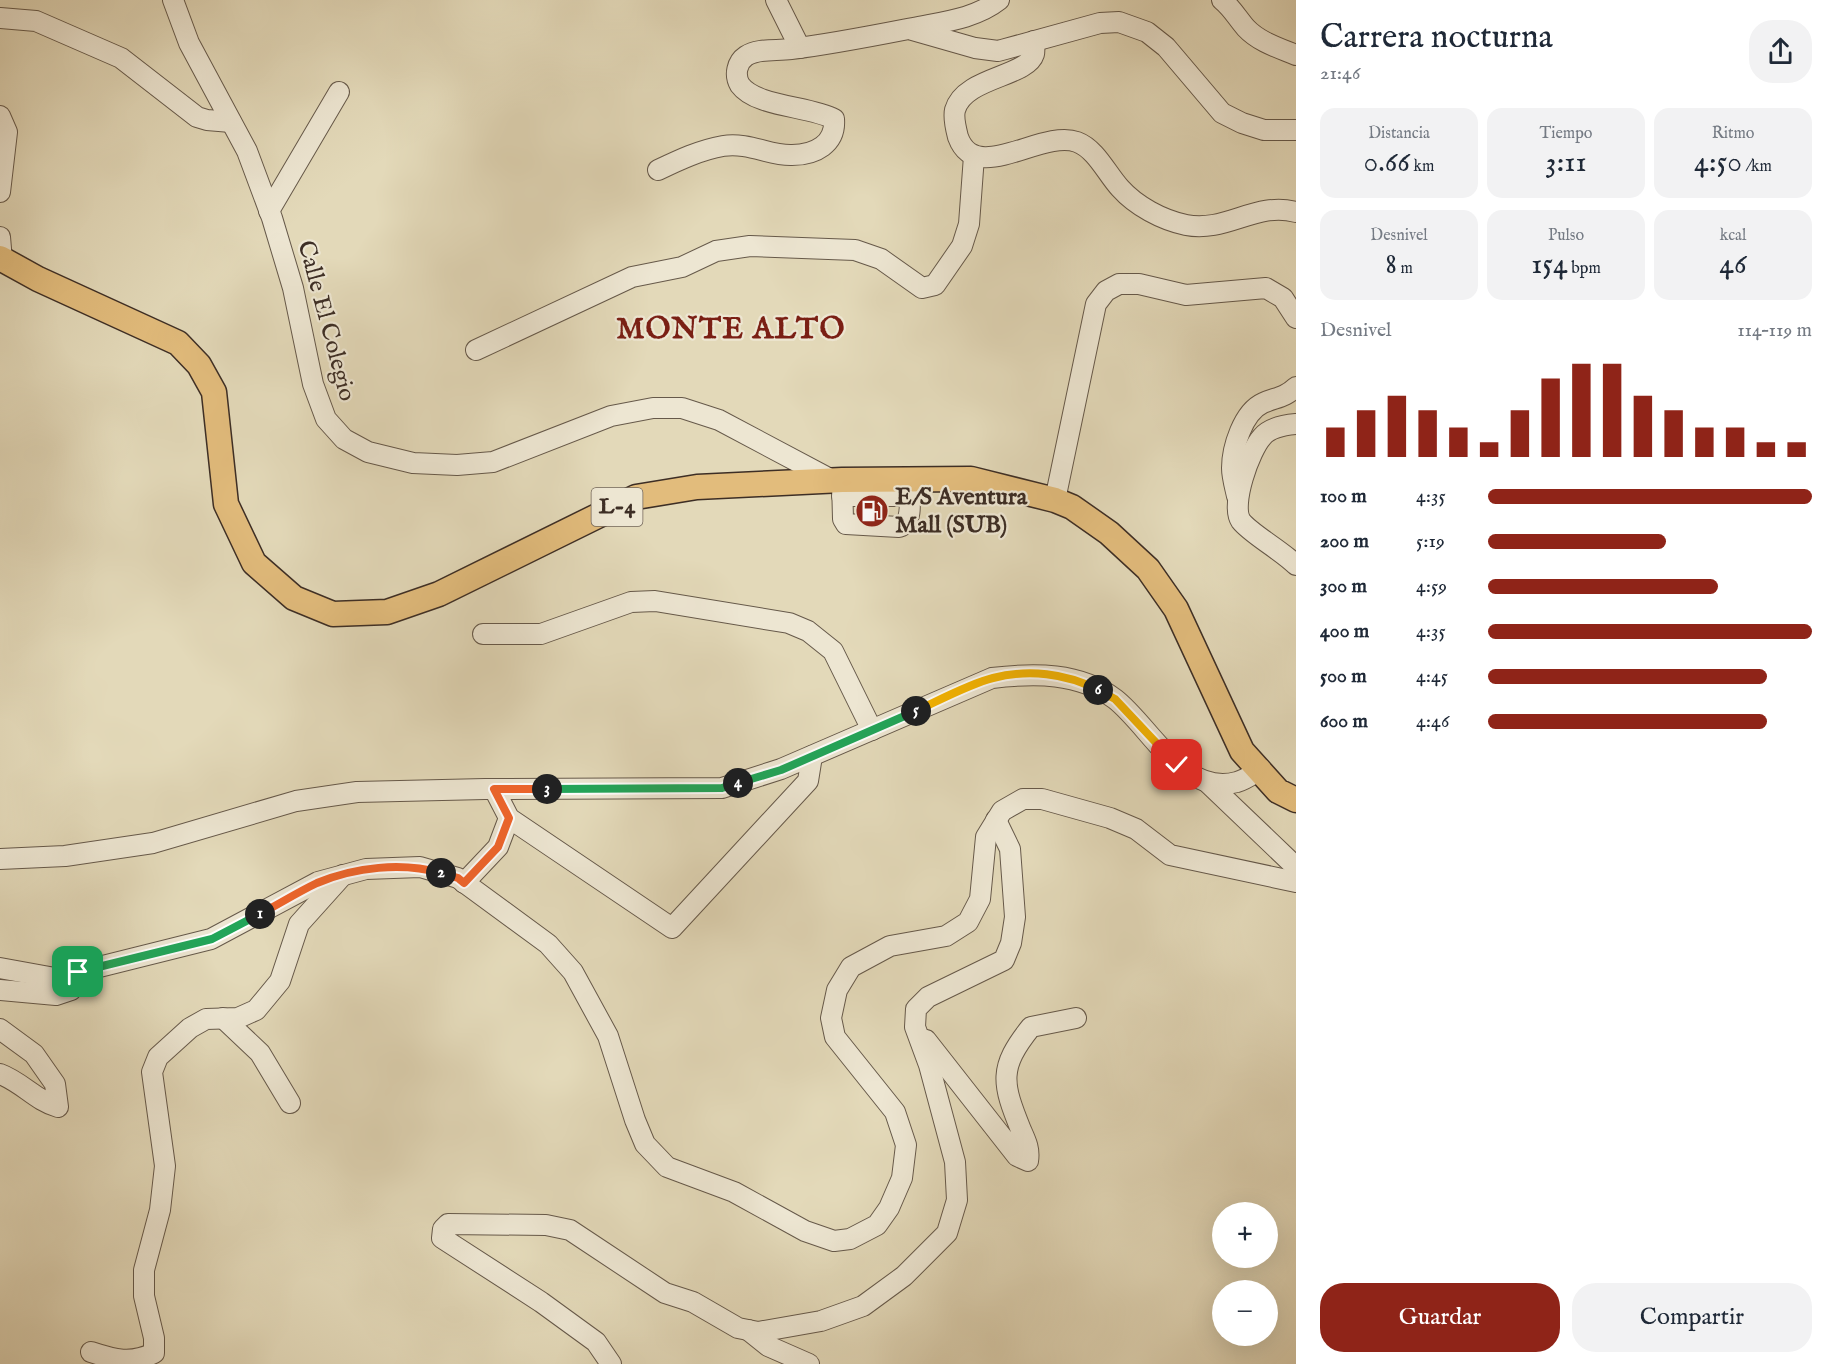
<!DOCTYPE html>
<html lang="es">
<head>
<meta charset="utf-8">
<style>
	:root { --surface:#fff; --page:#f2f2f3; --text:#1f2937; --muted:#747a83; --accent:#8f2418 }
	body { margin:0; font-family:"IM FELL English",serif; background:var(--page); color:var(--text); height:100vh; display:flex; flex-direction:column; font-size:22px; white-space:nowrap }
	* { box-sizing:border-box; margin:0 }
	p { font-size:20px; color:var(--muted) }
	.icon { flex:none; width:33px; height:33px; fill:none; stroke:currentColor; stroke-width:2; stroke-linecap:round; stroke-linejoin:round }
	.map { position:relative; flex:1; overflow:hidden }
	.drawer { display:flex; flex-direction:column; background:var(--surface); width:540px }
	.drawer>* { flex:none }
	.fabs { position:absolute; left:1212px; top:1202px; display:grid; gap:12px }
	.fabs a { display:grid; place-items:center; width:66px; height:66px; border-radius:50%; background:var(--surface); box-shadow:0 6px 24px #0002; font-size:30px }
	.pin { position:absolute; display:grid; place-items:center; width:51px; height:51px; color:#fff; margin:-26px; border-radius:12px; box-shadow:0 3px 9px #0006 }
	.km { position:absolute; width:30px; height:30px; margin:-15px; border-radius:50%; background:#222; color:#fff; font-size:16px; line-height:30px; text-align:center }
	.round { display:grid; place-items:center; flex:none; width:63px; height:63px; border-radius:24px; background:var(--page) }
	.overview { display:flex; align-items:center; justify-content:space-between; height:102px; padding:0 24px }
	h1 { font-size:33px; font-weight:600; line-height:45px }
	.figures { display:grid; grid-template-columns:repeat(3,1fr); gap:9px; height:102px; padding:6px 24px }
	.figures div { display:grid; align-content:center; border-radius:15px; background:var(--page); text-align:center }
	.figures b { font-size:30px; font-weight:600 }
	.figures small { font-size:16px; font-weight:400 }
	.figures p { font-size:16px }
	.chart { height:168px; padding:12px 24px }
	.chart p { display:flex; justify-content:space-between }
	.chart svg { width:100%; height:108px; margin-top:6px; stroke:var(--accent); stroke-width:6 }
	.action { display:flex; gap:12px; margin-top:auto; padding:12px 24px }
	.action a { flex:1; height:69px; border-radius:24px; background:var(--accent); color:#fff; font-size:24px; font-weight:600; line-height:69px; text-align:center }
	.action a+a { background:var(--page); color:var(--text) }
	ul { padding:0 24px; list-style:none; font-size:20px }
	li { display:grid; grid-template-columns:96px 72px 1fr; align-items:center; height:45px }
	li i { height:15px; border-radius:8px; background:var(--accent) }
	main { display:flex; flex:1; min-height:0 }
	.map>svg:first-child { display:block }
	.lines { fill:none; stroke-linecap:round; stroke-linejoin:round }
	.minor-casing { stroke:#66594a; stroke-width:22 }
	.major-casing { stroke:#3d2e25; stroke-width:27 }
	.minor { stroke:#ede6d2; stroke-width:20 }
	.major { stroke:#e2bc7c; stroke-width:24 }
	.split-1-casing { stroke:#fff; stroke-width:12 }
	.split-2-casing { stroke:#fff; stroke-width:12 }
	.split-3-casing { stroke:#fff; stroke-width:12 }
	.split-4-casing { stroke:#fff; stroke-width:12 }
	.split-5-casing { stroke:#fff; stroke-width:12 }
	.split-6-casing { stroke:#fff; stroke-width:12 }
	.split-7-casing { stroke:#fff; stroke-width:12 }
	.split-1 { stroke:#22a559; stroke-width:8 }
	.split-2 { stroke:#f0652b; stroke-width:8 }
	.split-3 { stroke:#f0652b; stroke-width:8 }
	.split-4 { stroke:#22a559; stroke-width:8 }
	.split-5 { stroke:#22a559; stroke-width:8 }
	.split-6 { stroke:#f5b400; stroke-width:8 }
	.split-7 { stroke:#f5b400; stroke-width:8 }
	.labels { text-anchor:middle; dominant-baseline:central; stroke-width:4.5; stroke-linejoin:round; paint-order:stroke }
	.shield { fill:#ede6d2; stroke:#726559; stroke-width:1.5 }
	.shield-label { font-size:22px; font-weight:bold; fill:#3d2e25 }
	.street-label { font-size:24px; fill:#3d2e25; stroke:#ede6d2 }
	.poi-label { font-size:24px; font-weight:bold; fill:#3d2e25; stroke:#ede6d2; text-anchor:start }
	.district-label { font-size:30px; font-weight:bold; letter-spacing:1.5px; fill:#7a1f14; stroke:#ede6d2 }
</style>
</head>
<body>
<main>
<div class="map">
<svg width="1296" height="1364" viewBox="0 0 1296 1364">
	<rect width="100%" height="100%" fill="#e3d9b9"/>
	<filter id="stains"><feTurbulence type="fractalNoise" baseFrequency=".00333" numOctaves="4"/><feColorMatrix values="0 0 0 0 .2 0 0 0 0 .09 0 0 0 0 .02 0 0 0 .5 -.17"/></filter>
	<radialGradient id="worn" r=".72"><stop offset=".6" stop-color="#630" stop-opacity="0"/><stop offset="1" stop-color="#630" stop-opacity=".3"/></radialGradient>
	<g class="lines">
		<defs>
			<g id="minor">
				<polyline points="173,0 189,43 247,151 272,218 293,288 313,384 326,419 344,439 368,452 413,463 457,465 493,462 611,416 653,408 682,408 719,420 832,480"/>
				<polyline points="776,0 800,48"/>
				<path d="M1222,0C1232,8 1238,19 1246,28C1259,42 1279,48 1296,55"/>
				<polyline points="0,18 36,21 121,58 197,117 207,120 231,122"/>
				<polyline points="912,30 975,48 998,51 1100,23 1119,22 1147,32 1166,47 1222,113 1242,123 1264,130 1296,130"/>
				<path d="M1034,41C1034,44 1035,51 1034,54C1027,77 964,77 955,110C953,118 956,129 958,137C976,186 1041,129 1077,142C1096,149 1107,174 1120,188C1136,206 1162,220 1186,225C1226,233 1256,201 1296,212"/>
				<polyline points="0,116 7,132 0,192"/>
				<path d="M658,170C679,160 700,150 723,146C749,142 770,156 792,155C815,155 836,144 834,119C810,106 756,107 740,85C734,75 737,62 746,56C758,48 776,51 791,49C832,44 872,36 913,28C942,22 975,19 999,0"/>
				<polyline points="269,211 339,92"/>
				<polyline points="0,237 2,260"/>
				<polyline points="476,350 632,277 682,267 716,251 750,246 855,250 881,259 922,288 935,285 962,246 969,224 974,156"/>
				<path d="M1296,424C1285,425 1269,428 1262,437C1250,450 1230,505 1241,521C1251,534 1281,550 1296,565"/>
				<path d="M842,480L843,519L846,524L899,527C916,522 908,493 908,479"/>
				<polyline points="842,496 908,496"/>
				<path d="M1237,496C1235,487 1232,477 1232,468C1232,448 1243,412 1263,403C1277,397 1284,398 1296,387"/>
				<polyline points="1055,500 1096,304 1106,291 1119,284 1139,284 1186,295 1266,288 1283,298 1296,318"/>
				<polyline points="483,634 541,634 631,602 655,601 789,623 808,631 833,651 872,730"/>
				<polyline points="1207,782 1296,867"/>
				<polyline points="494,789 509,818 672,928 808,781 812,756"/>
				<path d="M0,859L65,856L153,843L296,801L357,792L485,789L722,788L781,769L992,678C1034,673 1079,672 1115,699C1150,726 1183,797 1237,782C1245,780 1253,774 1261,769"/>
				<polyline points="464,883 498,847 509,818"/>
				<polyline points="0,968 55,978 211,939 318,882 366,869 420,867 458,878 548,944 573,972 608,1036 635,1120 645,1144 667,1167 734,1192 805,1231 834,1241 850,1239 877,1225 889,1208 902,1178 906,1145 895,1112 835,1037 831,1018 837,990 851,967 890,946 946,936 968,922 980,899 986,837 1002,811 1023,799 1042,799 1110,818 1136,829 1170,855 1296,882"/>
				<polyline points="0,990 56,995 71,990 78,972"/>
				<polyline points="223,1018 260,1053 290,1103"/>
				<path d="M0,1029L34,1054L55,1084L58,1107C36,1101 22,1082 0,1074"/>
				<path d="M926,1040L1017,1156L1028,1161C1030,1149 1026,1141 1021,1130C1002,1083 998,1068 1031,1027L1076,1018"/>
				<polyline points="748,1330 768,1346 809,1364"/>
				<path d="M91,1352C115,1360 131,1364 154,1353V1338L144,1296V1270L160,1210L165,1166L152,1072L158,1057L190,1028L206,1019L238,1018L256,1010L280,981L299,924L343,875"/>
				<polyline points="611,1364 596,1342 541,1302 442,1238 443,1229 448,1224 546,1225 570,1230 665,1293 693,1302 738,1328 758,1332 821,1321 863,1306 904,1276 947,1233 957,1200 955,1162 929,1065 915,1027 916,1009 928,997 1004,960 1011,943 1015,917 1010,849 996,820"/>
			</g>
			<polyline id="major" points="0,258 38,279 178,343 199,365 214,392 226,504 254,563 294,598 333,614 387,612 439,594 636,497 697,487 842,480 971,479 1055,500 1072,507 1109,533 1148,569 1176,609 1242,751 1278,791 1296,800"/>
		</defs>
		<use href="#minor" class="minor-casing"/>
		<use href="#major" class="major-casing"/>
		<use href="#minor" class="minor"/>
		<use href="#major" class="major"/>
	</g>
	<g class="lines">
		<defs>
			<polyline id="split-1" points="78,972 212,939 260,914"/>
			<path id="split-2" d="M260,914C279,904 298,892 317,883C355,867 402,862 441,873"/>
			<polyline id="split-3" points="441,873 458,878 464,883 498,847 509,818 494,789 547,789"/>
			<polyline id="split-4" points="547,789 722,788 738,783"/>
			<polyline id="split-5" points="738,783 781,770 916,711"/>
			<path id="split-6" d="M916,711C940,700 969,684 993,678C1028,669 1066,673 1098,690"/>
			<polyline id="split-7" points="1098,690 1115,699 1177,765"/>
		</defs>
		<use href="#split-1" class="split-1-casing"/>
		<use href="#split-2" class="split-2-casing"/>
		<use href="#split-3" class="split-3-casing"/>
		<use href="#split-4" class="split-4-casing"/>
		<use href="#split-5" class="split-5-casing"/>
		<use href="#split-6" class="split-6-casing"/>
		<use href="#split-7" class="split-7-casing"/>
		<use href="#split-1" class="split-1"/>
		<use href="#split-2" class="split-2"/>
		<use href="#split-3" class="split-3"/>
		<use href="#split-4" class="split-4"/>
		<use href="#split-5" class="split-5"/>
		<use href="#split-6" class="split-6"/>
		<use href="#split-7" class="split-7"/>
	</g>
	<defs>
		<symbol id="fuel-disc" viewBox="-11 -11 22 22"><circle r="9.5" fill="#8f2418" stroke="#ede6d2"/><path d="M-5.5-6h7V0h2V4h1.3V-2.5L3-4.5l.8-.8L6-3V5H2.5V1h-1V6h-7ZM-4.2-4.7v3.2H.2V-4.7Z" fill="#fff"/></symbol>
	</defs>
	<g fill-rule="evenodd">
		<use href="#fuel-disc" x="853" y="492" width="38" height="38"/>
	</g>
	<g class="labels">
		<rect class="shield" x="591.5" y="488" width="51" height="38" rx="4.5"/>
		<g class="shield-label">
			<text x="617" y="507">L-4</text>
		</g>
		<g class="street-label">
			<text transform="translate(326 321) rotate(75)">Calle El Colegio</text>
		</g>
		<g class="poi-label">
			<text x="895" y="497">E/S Aventura<tspan x="895" dy="28">Mall (SUB)</tspan></text>
		</g>
		<g class="district-label">
			<text x="731" y="330">MONTE ALTO</text>
		</g>
	</g>
	<rect width="100%" height="100%" filter="url(#stains)"/>
	<rect width="100%" height="100%" fill="url(#worn)"/>
</svg>
<div class="fabs">
<a>+</a>
<a>−</a>
</div>
<div class="pin" style="left:78px;top:972px;background:#1e9e55"><svg class="icon" aria-label="arrive" viewBox="0 0 24 24"><path d="M6 21V4h12l-3 4 3 4H6"/></svg></div>
<div class="pin" style="left:1177px;top:765px;background:#d93025"><svg class="icon" aria-label="check" viewBox="0 0 24 24"><path d="M5 12l5 5 9-10"/></svg></div>
<b class="km" style="left:260px;top:914px">1</b>
<b class="km" style="left:441px;top:873px">2</b>
<b class="km" style="left:547px;top:789px">3</b>
<b class="km" style="left:738px;top:783px">4</b>
<b class="km" style="left:916px;top:711px">5</b>
<b class="km" style="left:1098px;top:690px">6</b>
</div>
<section class="drawer">
<div class="overview"><div><h1>Carrera nocturna</h1><p>21:46</p></div><a class="round"><svg class="icon" aria-label="share" viewBox="0 0 24 24"><path d="M12 15V3M7 8l5-5 5 5M5 13v7h14v-7"/></svg></a></div>
<div class="figures">
<div><p>Distancia</p><b>0.66<small> km</small></b></div>
<div><p>Tiempo</p><b>3:11</b></div>
<div><p>Ritmo</p><b>4:50<small> /km</small></b></div>
</div>
<div class="figures">
<div><p>Desnivel</p><b>8<small> m</small></b></div>
<div><p>Pulso</p><b>154<small> bpm</small></b></div>
<div><p>kcal</p><b>46</b></div>
</div>
<div class="chart"><p><span>Desnivel</span>114–119 m</p>
<svg viewBox="0 0 160 44" preserveAspectRatio="none"><path d="M5 44V32M15 44V25M25 44V19M35 44V25M45 44V32M55 44V38M65 44V25M75 44V12M85 44V6M95 44V6M105 44V19M115 44V25M125 44V32M135 44V32M145 44V38M155 44V38"/></svg>
</div>
<ul>
<li><b>100 m</b>4:35<i style="width:100%"></i></li>
<li><b>200 m</b>5:19<i style="width:55%"></i></li>
<li><b>300 m</b>4:59<i style="width:71%"></i></li>
<li><b>400 m</b>4:35<i style="width:100%"></i></li>
<li><b>500 m</b>4:45<i style="width:86%"></i></li>
<li><b>600 m</b>4:46<i style="width:86%"></i></li>
</ul>
<div class="action"><a>Guardar</a><a>Compartir</a></div>
</section>
</main>
</body>
</html>
